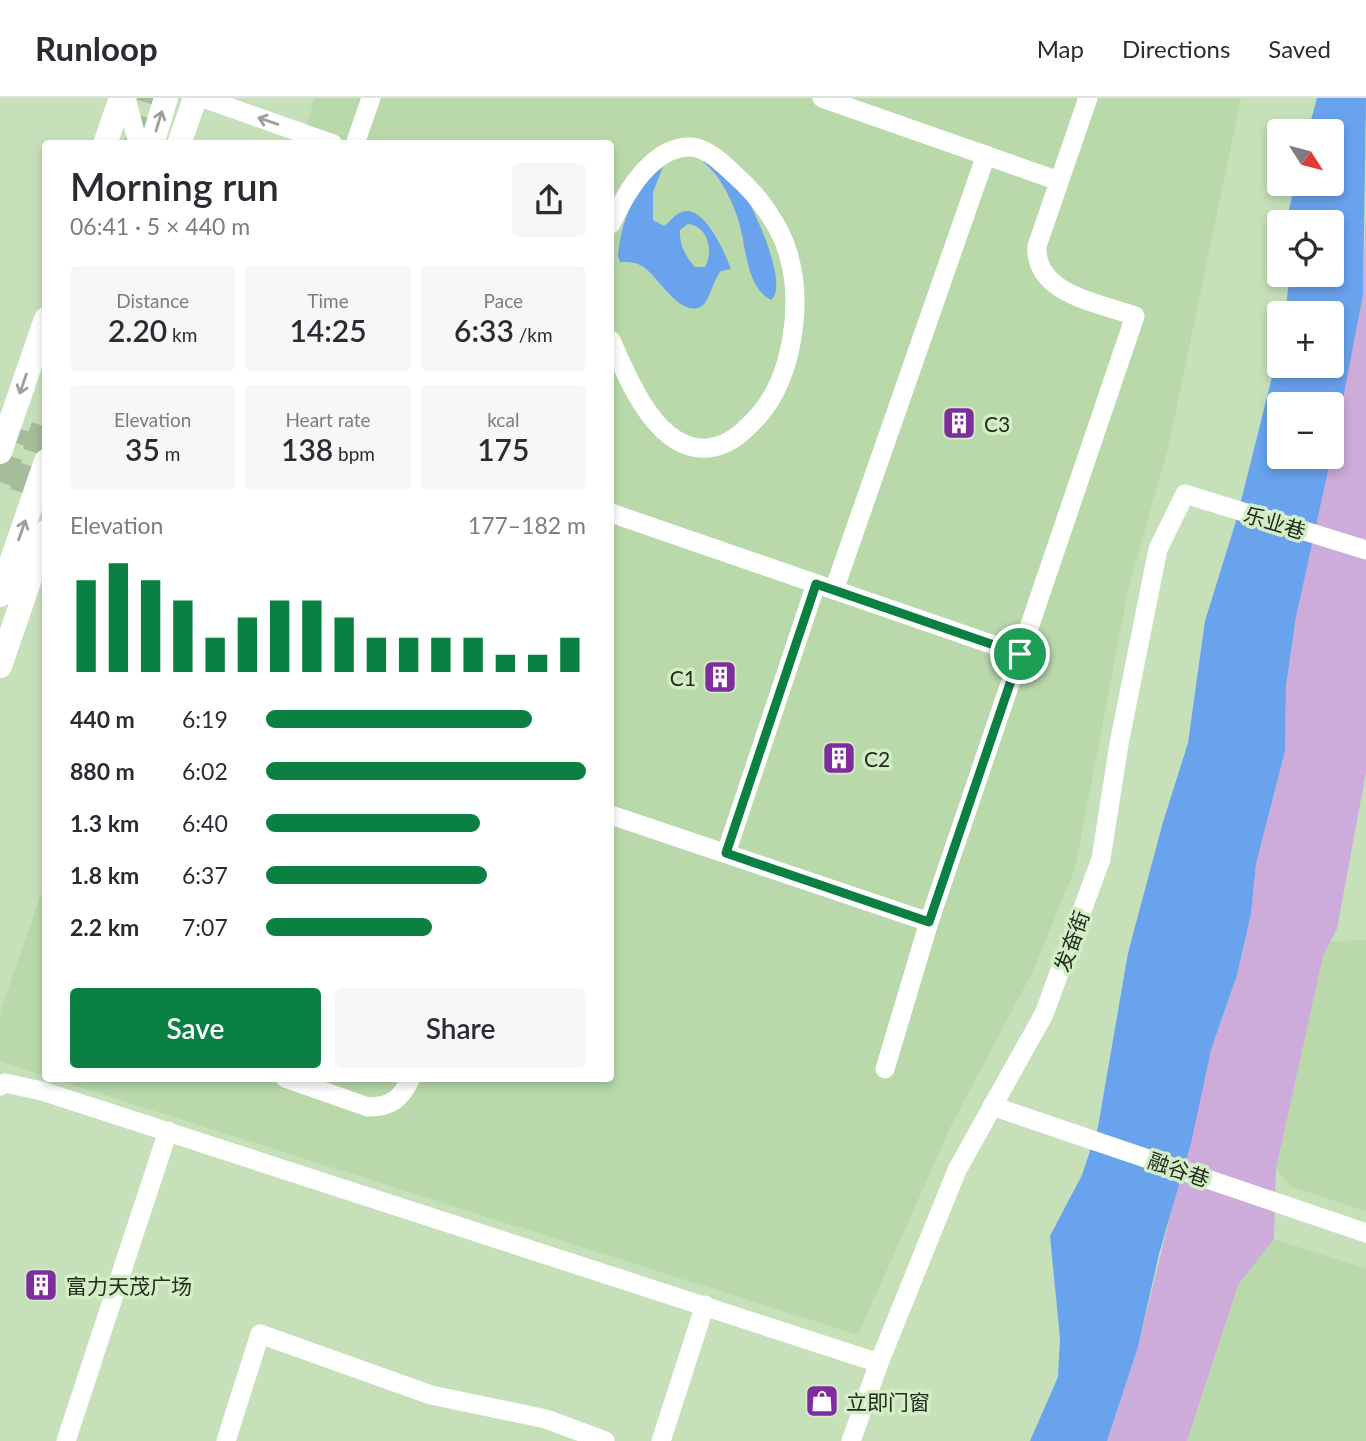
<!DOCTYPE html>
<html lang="en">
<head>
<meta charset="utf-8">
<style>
	:root { --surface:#fff; --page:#f7f7f7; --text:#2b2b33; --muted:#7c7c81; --line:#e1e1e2; --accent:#0b8043 }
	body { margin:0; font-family:Lato,"Noto Sans SC",sans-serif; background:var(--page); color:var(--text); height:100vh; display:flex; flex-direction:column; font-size:26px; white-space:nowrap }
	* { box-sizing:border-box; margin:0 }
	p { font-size:23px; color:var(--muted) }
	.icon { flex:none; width:38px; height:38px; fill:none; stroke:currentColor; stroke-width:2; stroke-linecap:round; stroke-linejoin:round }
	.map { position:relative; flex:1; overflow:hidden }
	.side { position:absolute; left:42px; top:42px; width:572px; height:942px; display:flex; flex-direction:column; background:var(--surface); border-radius:7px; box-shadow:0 4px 10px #0003 }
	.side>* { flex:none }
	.needle { width:46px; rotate:126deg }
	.tools { position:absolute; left:1267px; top:21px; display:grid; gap:14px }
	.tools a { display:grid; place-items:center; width:77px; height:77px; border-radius:7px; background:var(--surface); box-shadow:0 4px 10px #0003; font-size:35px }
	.pin { position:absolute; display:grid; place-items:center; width:60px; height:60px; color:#fff; margin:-30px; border:4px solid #fff; border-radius:50%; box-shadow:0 2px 7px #0007 }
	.round { display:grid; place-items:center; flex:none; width:74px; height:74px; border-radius:7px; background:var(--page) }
	.headline { display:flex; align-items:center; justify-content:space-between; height:119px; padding:0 28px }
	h1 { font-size:38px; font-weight:600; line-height:52px }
	.figures { display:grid; grid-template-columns:repeat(3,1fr); gap:10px; height:119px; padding:7px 28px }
	.figures div { display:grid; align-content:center; border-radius:7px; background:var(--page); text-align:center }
	.figures b { font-size:30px; font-weight:600 }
	.figures small { font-size:19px; font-weight:400 }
	.figures p { font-size:19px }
	.chart { height:196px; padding:14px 28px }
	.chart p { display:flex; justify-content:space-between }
	.chart svg { width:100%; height:126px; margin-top:7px; stroke:var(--accent); stroke-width:6 }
	.primary-button { display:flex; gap:14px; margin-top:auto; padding:14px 28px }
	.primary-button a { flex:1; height:80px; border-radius:7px; background:var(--accent); color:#fff; font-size:28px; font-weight:600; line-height:80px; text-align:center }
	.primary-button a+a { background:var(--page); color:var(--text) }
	ul { padding:0 28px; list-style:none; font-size:23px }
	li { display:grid; grid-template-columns:112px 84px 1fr; align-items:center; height:52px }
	li i { height:18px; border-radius:9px; background:var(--accent) }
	header { display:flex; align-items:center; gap:42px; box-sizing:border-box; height:98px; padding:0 35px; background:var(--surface); border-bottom:2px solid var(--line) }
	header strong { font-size:33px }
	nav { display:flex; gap:38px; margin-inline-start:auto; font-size:24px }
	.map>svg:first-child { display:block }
	.built { fill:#b9d9ab }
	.green { fill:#cdabdb }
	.water { fill:#69a2ed; fill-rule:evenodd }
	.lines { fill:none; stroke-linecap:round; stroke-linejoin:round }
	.highway-tunnel { stroke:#a5bd9b; stroke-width:28; stroke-dasharray:28 14; stroke-linecap:butt }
	.minor { stroke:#fff; stroke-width:19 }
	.major { stroke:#fff; stroke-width:24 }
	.oneway { stroke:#9ba099 }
	.route-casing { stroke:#fff; stroke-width:14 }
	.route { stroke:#0b8043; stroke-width:9 }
	.labels { text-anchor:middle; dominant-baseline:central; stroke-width:7; stroke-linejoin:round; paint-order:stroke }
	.poi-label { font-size:21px; fill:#212c1d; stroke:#d3eec7; text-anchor:start }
	.street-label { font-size:21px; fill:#212c1d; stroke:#d3eec7 }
</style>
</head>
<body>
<header>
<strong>Runloop</strong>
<nav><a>Map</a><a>Directions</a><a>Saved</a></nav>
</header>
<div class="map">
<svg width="1366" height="1343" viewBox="0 0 1366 1343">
	<rect width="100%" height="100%" fill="#c6e1ba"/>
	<g class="built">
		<polygon points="315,0 1241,0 1169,346 1128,493 1075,771 1033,873 951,1028 858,1237 51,980 611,980 611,46 300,45"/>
		<polygon points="45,784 45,978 0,963 0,915"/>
		<polygon points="1366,842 1366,1113 1292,1089 1276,1071 1323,858 1331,843"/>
		<polygon points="1274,1141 1366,1171 1366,1343 1187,1343 1238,1187"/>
	</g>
	<polygon class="green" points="1366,114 1366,674 1337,831 1323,858 1276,1071 1274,1141 1238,1187 1187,1343 1107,1343 1138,1249 1211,952 1237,877 1251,816 1256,766 1285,653 1286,588 1296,519 1363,197"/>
	<g class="water">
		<polygon points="1317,0 1366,0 1363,197 1332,357 1332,306 1279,306 1279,359 1331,359 1296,519 1286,588 1285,653 1256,766 1251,816 1237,877 1211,952 1191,1045 1159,1156 1138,1249 1107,1343 1030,1343 1058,1279 1060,1240 1050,1138 1082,1077 1098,1029 1128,855 1163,724 1188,645 1205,523 1236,423 1279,251 1279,268 1332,268 1332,215 1285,215 1290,177 1332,177 1332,124 1286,124 1295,86 1332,86 1332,33 1308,33"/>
		<path d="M702,63C715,65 733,81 741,91C753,107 790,188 771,202C744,188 747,144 737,118C730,98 719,76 702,63Z"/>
		<path d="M663,69L653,94V122L664,128C671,124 674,116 682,114C704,106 725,155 731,171L721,173C713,182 710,201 703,207C682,224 657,176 642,168C636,164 628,164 620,164L618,158C621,124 634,89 663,69ZM688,126C708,128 714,153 705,169H695C685,158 679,146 680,132Z"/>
	</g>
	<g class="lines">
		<g class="highway-tunnel">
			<polyline points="138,46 152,0"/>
			<polyline points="0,384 18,330"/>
			<polyline points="23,395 46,326"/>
		</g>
		<g class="minor">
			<polyline points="126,0 138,46"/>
			<polyline points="203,0 333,46"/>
			<polyline points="822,0 1059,83"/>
			<polyline points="355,46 371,0"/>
			<path d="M611,126C625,96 652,48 691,49C708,50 723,66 735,77C757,96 780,127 788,155C803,204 793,277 760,316C746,332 730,348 708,350C656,354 627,279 611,242"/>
			<polyline points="611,415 1020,556"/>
			<polyline points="834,492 986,57"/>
			<polyline points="611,717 929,824"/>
			<polyline points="726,755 816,486"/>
			<path d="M885,971L929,824L1135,218C1099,205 1034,196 1037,148L1088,0"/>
			<path d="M285,980L368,1009C391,1009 401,1001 411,980"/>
			<polyline points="0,988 5,985 42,993 879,1265 851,1343"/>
			<polyline points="992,1008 1366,1135"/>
			<polyline points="879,1265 957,1072 1044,916 1101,761 1119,646 1158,451 1185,396 1366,452"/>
			<polyline points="66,1343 168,1033"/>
			<polyline points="226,1343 260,1236 431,1297 546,1321 605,1343"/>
			<polyline points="661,1343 705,1207"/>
		</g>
		<g class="major">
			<polyline points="105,46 121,0"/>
			<polyline points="152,46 166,0"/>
			<polyline points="179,46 195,0"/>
			<polyline points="0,354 46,221"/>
			<polyline points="0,497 46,363"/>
			<polyline points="0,568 46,434"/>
		</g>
	</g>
	<defs><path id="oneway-shaft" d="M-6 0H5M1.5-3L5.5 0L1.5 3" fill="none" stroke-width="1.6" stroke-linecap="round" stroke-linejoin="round" transform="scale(1.75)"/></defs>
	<g class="oneway">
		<use href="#oneway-shaft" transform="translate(159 23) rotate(-73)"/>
		<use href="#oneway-shaft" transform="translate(268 23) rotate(-161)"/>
		<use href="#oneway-shaft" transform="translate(23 286) rotate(109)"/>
		<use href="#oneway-shaft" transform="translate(22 432) rotate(-71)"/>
	</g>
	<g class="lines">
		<defs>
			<polygon id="route" points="816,486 1020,556 929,824 726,755"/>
		</defs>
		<use href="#route" class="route-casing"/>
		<use href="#route" class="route"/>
	</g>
	<defs>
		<symbol id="building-square" viewBox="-11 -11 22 22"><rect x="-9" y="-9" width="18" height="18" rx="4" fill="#7f2c9c" stroke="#d3eec7"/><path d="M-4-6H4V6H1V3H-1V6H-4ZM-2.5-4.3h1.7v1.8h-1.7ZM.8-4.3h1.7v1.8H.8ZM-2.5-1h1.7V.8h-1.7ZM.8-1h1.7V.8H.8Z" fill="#fff"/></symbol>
		<symbol id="shop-square" viewBox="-11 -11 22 22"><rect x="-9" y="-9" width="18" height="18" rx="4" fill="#7f2c9c" stroke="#d3eec7"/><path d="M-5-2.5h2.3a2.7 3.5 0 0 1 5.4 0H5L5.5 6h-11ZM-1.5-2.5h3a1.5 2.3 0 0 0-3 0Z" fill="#fff"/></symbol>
	</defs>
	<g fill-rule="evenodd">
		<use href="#building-square" x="940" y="306" width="38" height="38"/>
		<use href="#building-square" x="701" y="560" width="38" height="38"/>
		<use href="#building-square" x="820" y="641" width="38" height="38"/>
		<use href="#building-square" x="22" y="1168" width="38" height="38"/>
		<use href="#shop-square" x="803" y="1284" width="38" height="38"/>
	</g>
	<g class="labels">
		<g class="poi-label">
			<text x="984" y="325">C3</text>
			<text x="696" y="579" text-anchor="end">C1</text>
			<text x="864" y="660">C2</text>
			<text x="66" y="1187">富力天茂广场</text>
			<text x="846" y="1303">立即门窗</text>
		</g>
		<g class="street-label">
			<text transform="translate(1275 424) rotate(17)">乐业巷</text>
			<text transform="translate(1071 843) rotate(-70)">发奋街</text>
			<text transform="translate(1179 1071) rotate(19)">融谷巷</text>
		</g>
	</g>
</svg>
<div class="tools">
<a><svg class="needle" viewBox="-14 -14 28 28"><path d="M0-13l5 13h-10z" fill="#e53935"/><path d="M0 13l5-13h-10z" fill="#7c7c81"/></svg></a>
<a><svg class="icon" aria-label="locate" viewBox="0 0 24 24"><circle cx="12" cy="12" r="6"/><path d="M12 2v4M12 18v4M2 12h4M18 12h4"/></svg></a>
<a>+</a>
<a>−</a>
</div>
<div class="pin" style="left:1020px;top:556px;background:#1e9e55"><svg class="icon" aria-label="arrive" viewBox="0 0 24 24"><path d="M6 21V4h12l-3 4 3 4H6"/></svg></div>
<section class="side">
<div class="headline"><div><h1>Morning run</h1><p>06:41 · 5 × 440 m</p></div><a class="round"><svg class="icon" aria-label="share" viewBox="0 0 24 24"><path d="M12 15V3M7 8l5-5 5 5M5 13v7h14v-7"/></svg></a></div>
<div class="figures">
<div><p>Distance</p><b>2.20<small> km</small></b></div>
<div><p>Time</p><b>14:25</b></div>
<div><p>Pace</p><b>6:33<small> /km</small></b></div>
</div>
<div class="figures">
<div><p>Elevation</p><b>35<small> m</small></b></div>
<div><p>Heart rate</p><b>138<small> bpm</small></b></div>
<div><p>kcal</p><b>175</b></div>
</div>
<div class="chart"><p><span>Elevation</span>177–182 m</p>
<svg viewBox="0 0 160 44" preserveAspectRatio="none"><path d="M5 44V12M15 44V6M25 44V12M35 44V19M45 44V32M55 44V25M65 44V19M75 44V19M85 44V25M95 44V32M105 44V32M115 44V32M125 44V32M135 44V38M145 44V38M155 44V32"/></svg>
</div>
<ul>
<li><b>440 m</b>6:19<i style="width:83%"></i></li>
<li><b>880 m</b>6:02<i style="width:100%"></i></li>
<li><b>1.3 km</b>6:40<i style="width:67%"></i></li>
<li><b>1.8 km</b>6:37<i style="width:69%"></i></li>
<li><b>2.2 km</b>7:07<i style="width:52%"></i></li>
</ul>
<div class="primary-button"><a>Save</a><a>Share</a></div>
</section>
</div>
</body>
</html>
